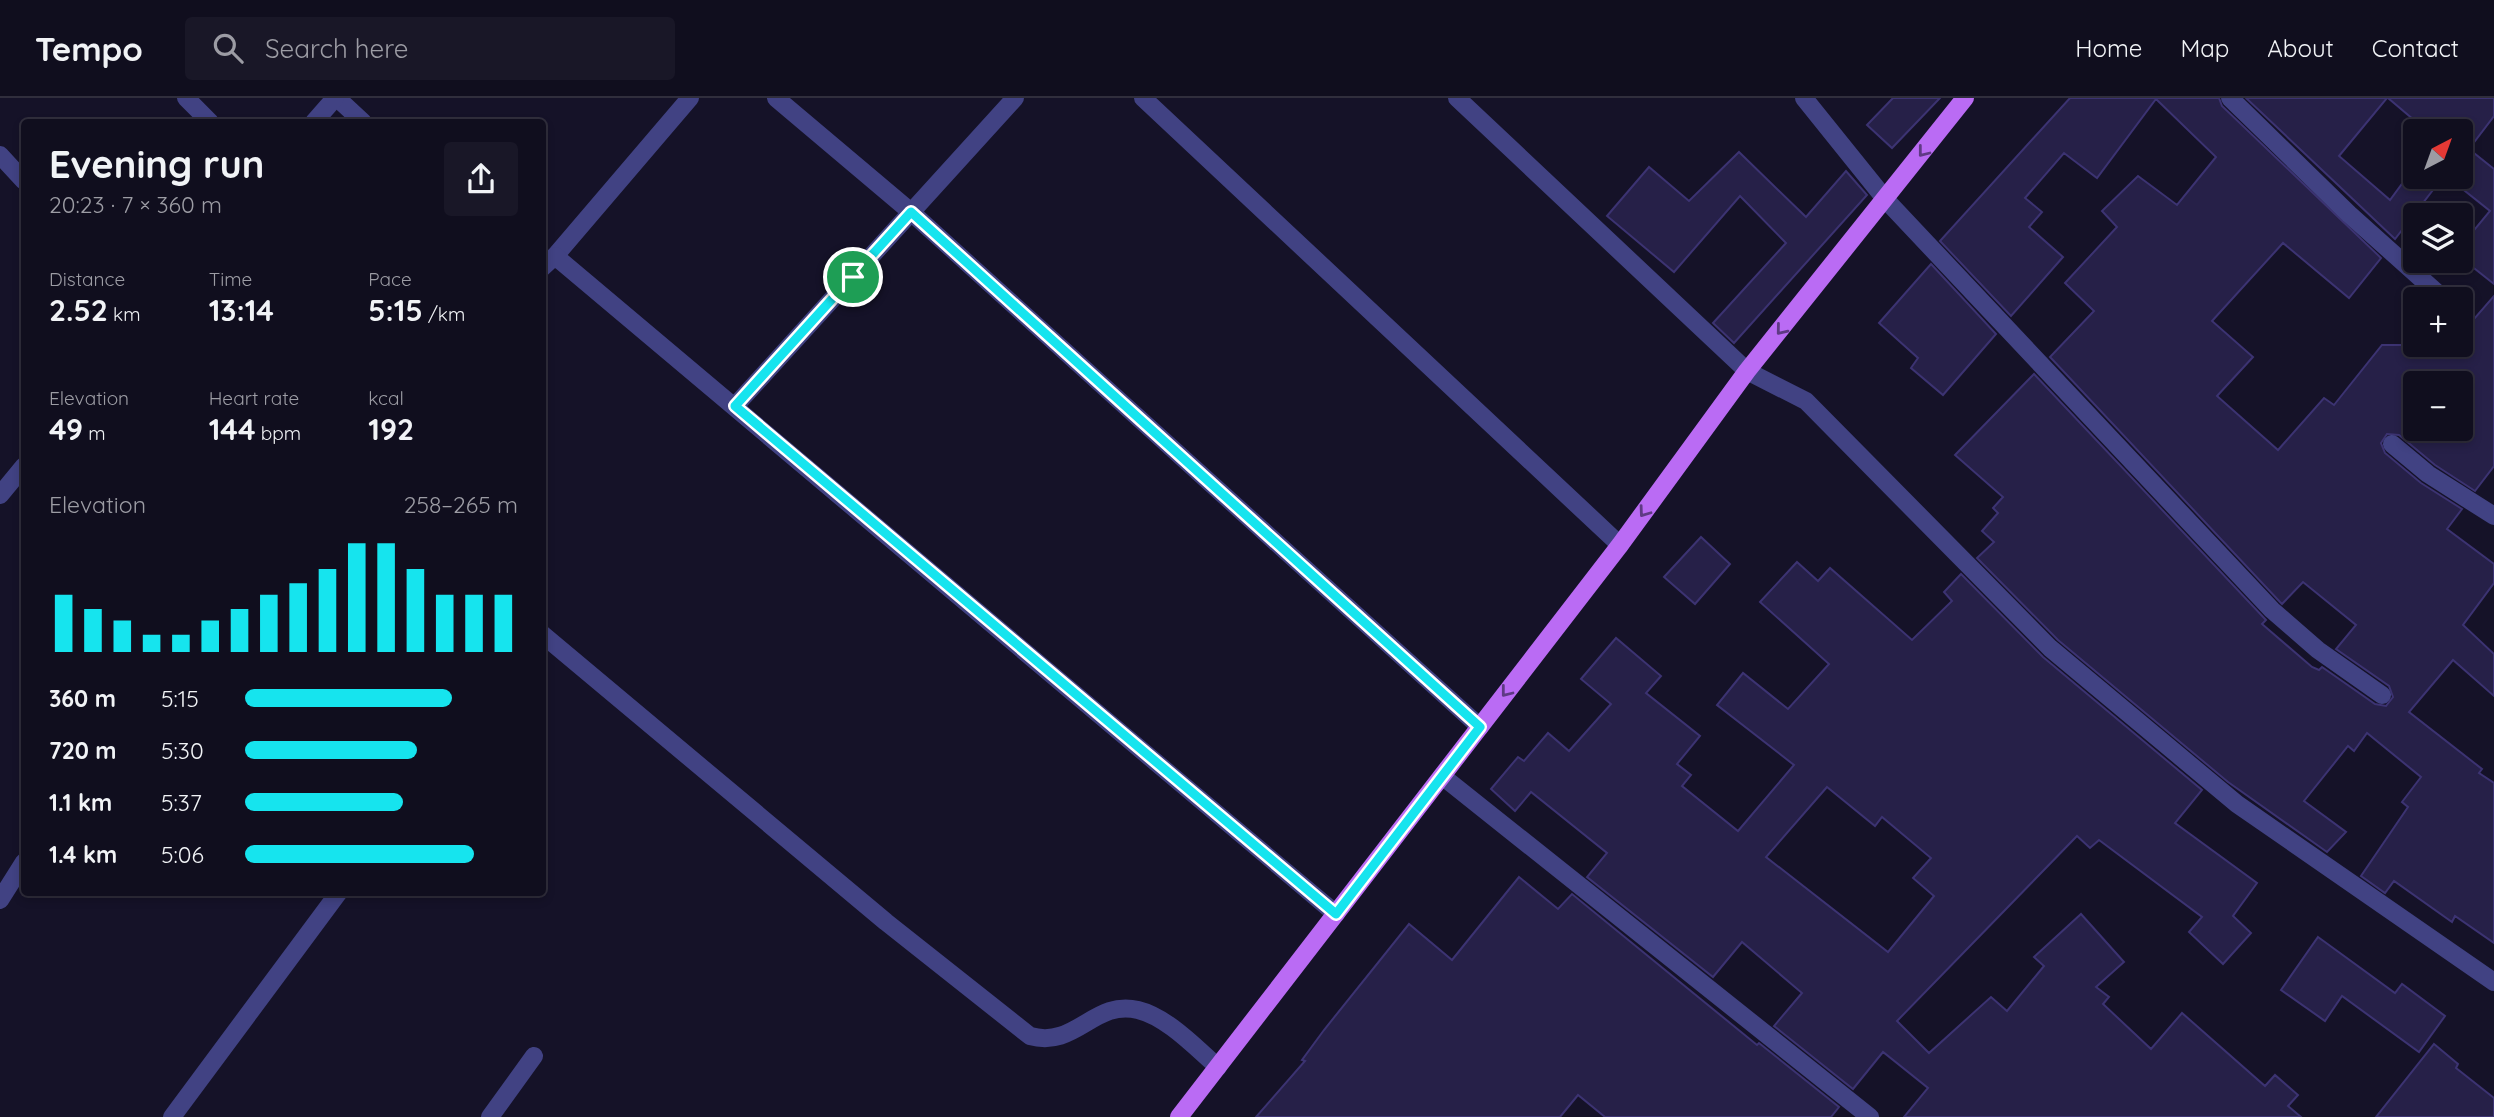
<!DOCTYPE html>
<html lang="en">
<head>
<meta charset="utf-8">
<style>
	:root { --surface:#100e1e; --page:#191727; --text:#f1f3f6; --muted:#9c9ca4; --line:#302e3c; --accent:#16e4ee }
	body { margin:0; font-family:Quicksand,sans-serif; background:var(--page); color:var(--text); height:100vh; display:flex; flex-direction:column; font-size:26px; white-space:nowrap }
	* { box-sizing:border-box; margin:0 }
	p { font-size:23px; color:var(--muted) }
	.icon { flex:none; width:38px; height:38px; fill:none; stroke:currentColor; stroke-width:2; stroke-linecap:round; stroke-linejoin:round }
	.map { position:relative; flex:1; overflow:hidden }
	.drawer { position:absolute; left:21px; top:21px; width:525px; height:777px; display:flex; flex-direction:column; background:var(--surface); border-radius:7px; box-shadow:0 4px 10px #0003,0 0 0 2px var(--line) }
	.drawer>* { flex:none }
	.needle { width:46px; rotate:41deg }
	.tools { position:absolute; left:2403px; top:21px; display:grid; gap:14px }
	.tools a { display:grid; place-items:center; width:70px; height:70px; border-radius:7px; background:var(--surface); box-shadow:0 4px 10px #0003,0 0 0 2px var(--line); font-size:35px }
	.pin { position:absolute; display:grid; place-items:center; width:60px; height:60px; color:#fff; margin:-30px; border:4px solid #fff; border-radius:50%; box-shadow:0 2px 7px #0007 }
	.round { display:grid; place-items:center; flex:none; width:74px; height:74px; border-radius:7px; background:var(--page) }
	.overview { display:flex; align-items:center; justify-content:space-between; height:119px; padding:0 28px }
	h1 { font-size:38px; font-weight:800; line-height:52px }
	.stats { display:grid; grid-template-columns:repeat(3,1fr); gap:10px; height:119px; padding:7px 28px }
	.stats div { display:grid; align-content:center }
	.stats b { font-size:30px; font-weight:800 }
	.stats small { font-size:19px; font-weight:400 }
	.stats p { font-size:19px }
	.chart { height:196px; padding:14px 28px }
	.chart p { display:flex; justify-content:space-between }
	.chart svg { width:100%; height:126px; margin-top:7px; stroke:var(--accent); stroke-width:6 }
	ul { padding:0 28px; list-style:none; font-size:23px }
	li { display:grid; grid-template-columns:112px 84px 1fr; align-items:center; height:52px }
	li i { height:18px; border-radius:9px; background:var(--accent) }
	header { display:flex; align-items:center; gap:42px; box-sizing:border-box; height:98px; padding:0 35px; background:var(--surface); border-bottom:2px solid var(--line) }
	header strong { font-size:33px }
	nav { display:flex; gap:38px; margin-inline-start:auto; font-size:24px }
	.search { width:490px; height:63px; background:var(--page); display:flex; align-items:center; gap:18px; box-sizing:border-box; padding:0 24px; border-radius:7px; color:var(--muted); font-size:26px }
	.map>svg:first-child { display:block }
	.building { fill:#262048; stroke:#3c3372; stroke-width:2; fill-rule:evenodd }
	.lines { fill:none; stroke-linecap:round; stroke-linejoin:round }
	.street { stroke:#414283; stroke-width:18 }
	.primary { stroke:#ba6bf4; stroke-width:18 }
	.oneway { stroke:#5f3a84 }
	.route-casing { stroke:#fff; stroke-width:14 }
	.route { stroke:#16e4ee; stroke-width:9 }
</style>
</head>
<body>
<header>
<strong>Tempo</strong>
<div class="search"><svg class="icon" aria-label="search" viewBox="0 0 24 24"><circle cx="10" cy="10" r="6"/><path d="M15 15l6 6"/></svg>Search here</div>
<nav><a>Home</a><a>Map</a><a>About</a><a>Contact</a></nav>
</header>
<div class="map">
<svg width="2494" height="1019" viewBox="0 0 2494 1019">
	<rect width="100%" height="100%" fill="#151228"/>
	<g class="building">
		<polygon points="1893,0 1940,0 1892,50 1867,27"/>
		<path d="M2070,0H2219L2222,8L2381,160L2349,200L2283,145L2212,223L2253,259L2217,298L2278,352L2324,300L2334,307L2382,247H2460V237L2494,198V368L2475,393L2435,367L2399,337L2387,336L2381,345L2385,355L2421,385L2462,411L2447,431L2494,466V485L2463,527L2494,556V598L2453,562L2409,614L2482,671L2479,675L2494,685V845L2455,818L2452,824L2394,783L2385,795L2361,778L2408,709L2402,704L2421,679L2367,635L2354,653L2348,648L2304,703L2346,734L2327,754L2228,684L2058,542L1977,460L1994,444L1982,433L1998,415L1993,410L2003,399L1955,357L2034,276L2266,522L2262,526L2312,569L2319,572L2322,569L2375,606L2386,608L2393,599L2389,588L2336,551L2356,527L2303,484L2282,506L2280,504L2050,259L2094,213L2065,185L2117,129L2102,113L2138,78L2177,107L2216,59L2156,1L2097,80L2064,55L2025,100L2042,114L2029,129L2063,159L2011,218L1940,143ZM2415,285H2460V331H2415Z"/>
		<polygon points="2246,0 2387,0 2339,58 2390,102 2415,68 2415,79 2443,79 2395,141"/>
		<polygon points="2388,0 2494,0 2494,18 2469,51 2494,71 2494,186 2460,159 2460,149 2490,113 2460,89 2460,33 2427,33"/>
		<polygon points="1739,54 1806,119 1846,73 1867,97 1734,245 1713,225 1786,145 1740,98 1674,174 1607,118 1649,69 1689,103"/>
		<polygon points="1931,166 1996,236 1943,297 1911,270 1918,260 1879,225"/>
		<polygon points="1701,439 1730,466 1695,506 1664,479"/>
		<path d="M1797,464L1818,483L1830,470L1912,542L1952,503L1944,494L1961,476L2043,559L2202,692L2175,725L2257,785L2233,818L2251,835L2223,866L2189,834L2202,819L2099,742L2090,750L2077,738L1897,923L1929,955L1991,899L2007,913L2044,868L2034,859L2081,816L2124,864L2096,889L2109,899L2103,906L2151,951L2182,915L2265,988L2275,977L2298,997L2288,1008L2301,1019H1904L1928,990L1883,954L1853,991L1774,928L1802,895L1742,844L1713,879L1587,779L1607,755L1531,694L1515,713L1491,691L1518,659L1524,663L1548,635L1569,653L1611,606L1581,581L1616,540L1661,578L1646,595L1700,638L1677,666L1691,677L1682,688L1738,733L1794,667L1717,607L1743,575L1788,611L1829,566L1760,504ZM1827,689L1875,728L1882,719L1931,760L1913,780L1934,798L1888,854L1766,759Z"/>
		<polygon points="1519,779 1558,811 1572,796 1757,947 1759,945 1839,1009 1831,1019 1605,1019 1578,997 1560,1019 1256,1019 1305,963 1302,962 1324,932 1409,826 1452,862"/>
		<polygon points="2318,839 2395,895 2402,886 2445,918 2419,954 2342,898 2325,923 2281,892"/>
		<polygon points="2434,946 2458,966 2456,970 2494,1000 2494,1019 2376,1019"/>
	</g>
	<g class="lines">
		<g class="street">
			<polyline points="186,0 210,24"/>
			<polyline points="337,0 363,24"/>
			<polyline points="776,0 911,114 1480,629"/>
			<polyline points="1143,0 1620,447"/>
			<polyline points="1457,0 1747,273 1806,303 2050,550 2237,706 2494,884"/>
			<polyline points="1804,0 1886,102 2272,512 2318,552 2382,597"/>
			<polyline points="2230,0 2349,116 2444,201"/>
			<polyline points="314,24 335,0"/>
			<polyline points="0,57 24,83"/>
			<polyline points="555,158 690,0"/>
			<polyline points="542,170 555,158 1336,816"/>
			<polyline points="2460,216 2462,218"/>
			<polyline points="735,308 1015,0"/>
			<polyline points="2392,346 2428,376 2494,418"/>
			<polyline points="0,397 24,368"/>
			<path d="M542,536L886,824L1030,938C1076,951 1094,901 1138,912C1167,919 1195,949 1218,969"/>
			<polyline points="1442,678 1870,1019"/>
			<polyline points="0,802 24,764"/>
			<polyline points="172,1019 339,794"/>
			<polyline points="490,1019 534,958"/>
		</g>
		<polyline class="primary" points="1179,1019 1620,447 1747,273 1965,0"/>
	</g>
	<defs><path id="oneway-chevron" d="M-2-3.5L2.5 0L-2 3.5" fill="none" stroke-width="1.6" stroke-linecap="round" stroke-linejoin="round" transform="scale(1.75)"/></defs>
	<g class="oneway">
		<use href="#oneway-chevron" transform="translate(1923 54) rotate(128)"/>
		<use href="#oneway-chevron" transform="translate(1781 232) rotate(129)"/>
		<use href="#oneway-chevron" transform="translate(1644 414) rotate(126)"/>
		<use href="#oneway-chevron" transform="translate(1506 594) rotate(128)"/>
	</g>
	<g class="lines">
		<defs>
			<polygon id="route" points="911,114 1480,629 1336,816 735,308"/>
		</defs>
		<use href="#route" class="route-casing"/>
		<use href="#route" class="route"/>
	</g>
</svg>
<div class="tools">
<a><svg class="needle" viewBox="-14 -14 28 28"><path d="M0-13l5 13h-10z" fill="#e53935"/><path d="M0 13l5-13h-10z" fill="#9c9ca4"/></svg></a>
<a><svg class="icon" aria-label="layers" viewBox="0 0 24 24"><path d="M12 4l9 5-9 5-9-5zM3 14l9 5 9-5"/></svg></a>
<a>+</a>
<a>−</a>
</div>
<div class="pin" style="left:853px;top:179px;background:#1e9e55"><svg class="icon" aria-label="arrive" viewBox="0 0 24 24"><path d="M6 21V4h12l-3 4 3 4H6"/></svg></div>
<section class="drawer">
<div class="overview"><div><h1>Evening run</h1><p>20:23 · 7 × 360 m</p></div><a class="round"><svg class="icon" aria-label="share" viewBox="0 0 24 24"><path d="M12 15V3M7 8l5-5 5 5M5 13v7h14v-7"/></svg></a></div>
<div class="stats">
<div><p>Distance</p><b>2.52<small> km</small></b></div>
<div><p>Time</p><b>13:14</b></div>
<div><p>Pace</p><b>5:15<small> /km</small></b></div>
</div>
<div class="stats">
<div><p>Elevation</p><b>49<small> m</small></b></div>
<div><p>Heart rate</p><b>144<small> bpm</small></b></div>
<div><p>kcal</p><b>192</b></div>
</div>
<div class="chart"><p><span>Elevation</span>258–265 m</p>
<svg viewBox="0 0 160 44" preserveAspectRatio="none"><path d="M5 44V24M15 44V29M25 44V33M35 44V38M45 44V38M55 44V33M65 44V29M75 44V24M85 44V20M95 44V15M105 44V6M115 44V6M125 44V15M135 44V24M145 44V24M155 44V24"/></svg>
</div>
<ul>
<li><b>360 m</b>5:15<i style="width:76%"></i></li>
<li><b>720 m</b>5:30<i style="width:63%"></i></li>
<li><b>1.1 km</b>5:37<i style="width:58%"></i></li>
<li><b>1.4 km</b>5:06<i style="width:84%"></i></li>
</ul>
</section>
</div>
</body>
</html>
